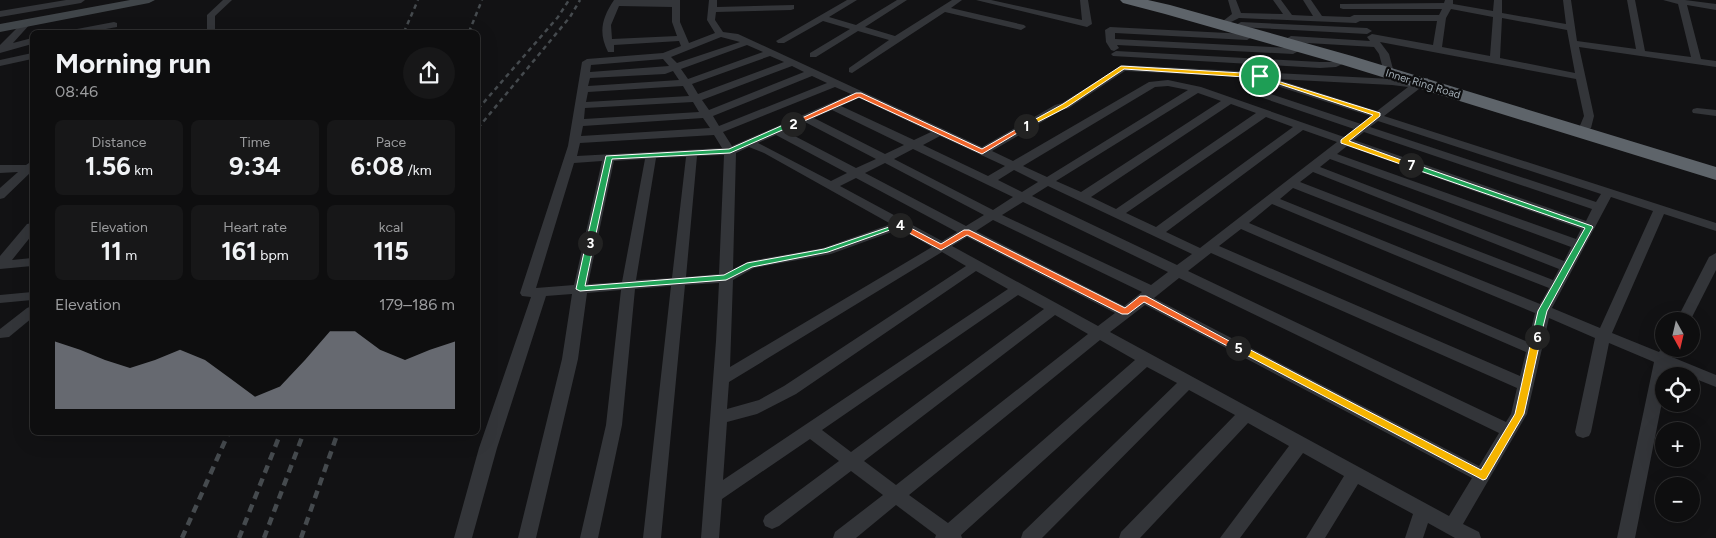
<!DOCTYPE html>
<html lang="en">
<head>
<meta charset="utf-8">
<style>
	:root { --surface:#0e0e0f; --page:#171718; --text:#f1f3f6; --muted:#9b9c9e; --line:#2e2e2f; --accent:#8c9099 }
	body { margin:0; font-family:Figtree,sans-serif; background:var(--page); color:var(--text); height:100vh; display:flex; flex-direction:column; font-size:19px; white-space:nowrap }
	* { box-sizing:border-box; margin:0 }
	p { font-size:16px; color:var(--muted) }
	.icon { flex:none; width:28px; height:28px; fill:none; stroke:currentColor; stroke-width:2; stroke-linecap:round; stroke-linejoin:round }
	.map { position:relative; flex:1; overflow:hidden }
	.details { position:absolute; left:30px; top:30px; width:450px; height:405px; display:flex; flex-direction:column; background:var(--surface); border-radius:8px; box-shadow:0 5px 20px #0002,0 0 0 1px var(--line) }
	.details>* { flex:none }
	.needle { width:32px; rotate:172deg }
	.buttons { position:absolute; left:1655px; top:312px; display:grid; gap:10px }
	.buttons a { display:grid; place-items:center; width:45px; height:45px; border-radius:50%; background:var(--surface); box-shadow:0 5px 20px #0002,0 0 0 1px var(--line); font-size:25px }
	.pin { position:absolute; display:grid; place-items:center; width:42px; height:42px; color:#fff; margin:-21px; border:2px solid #fff; border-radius:50%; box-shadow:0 1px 5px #0007 }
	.km { position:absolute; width:25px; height:25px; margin:-12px; border-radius:50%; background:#222; color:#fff; font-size:14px; line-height:25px; text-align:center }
	.round { display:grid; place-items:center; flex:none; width:52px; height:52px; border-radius:26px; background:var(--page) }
	.overview { display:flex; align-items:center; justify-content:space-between; height:85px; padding:0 25px }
	h1 { font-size:28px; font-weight:700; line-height:38px }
	.metrics { display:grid; grid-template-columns:repeat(3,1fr); gap:8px; height:85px; padding:5px 25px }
	.metrics div { display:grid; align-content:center; border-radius:8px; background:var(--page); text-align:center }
	.metrics b { font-size:25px; font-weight:700 }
	.metrics small { font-size:14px; font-weight:400 }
	.metrics p { font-size:14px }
	.chart { height:140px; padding:10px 25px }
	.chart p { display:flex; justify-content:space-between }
	.chart svg { width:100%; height:90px; margin-top:5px; fill:var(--accent); opacity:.7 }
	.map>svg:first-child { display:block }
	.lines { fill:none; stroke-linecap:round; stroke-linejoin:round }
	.street { fill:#333539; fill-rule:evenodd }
	.secondary { fill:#404549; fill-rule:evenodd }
	.highway { fill:#5e646a; fill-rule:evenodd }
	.rail-far1 { stroke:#454a4e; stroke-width:2.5; stroke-dasharray:4.5 4; stroke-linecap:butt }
	.rail { stroke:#454a4e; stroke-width:4.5; stroke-dasharray:8 6; stroke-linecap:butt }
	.split-1 { fill:#f5b400; stroke:#fff }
	.split-2 { fill:#f0652b; stroke:#fff }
	.split-3 { fill:#22a559; stroke:#fff }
	.split-4 { fill:#22a559; stroke:#fff }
	.split-5 { fill:#f0652b; stroke:#fff }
	.split-6 { fill:#f5b400; stroke:#fff }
	.split-7 { fill:#22a559; stroke:#fff }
	.split-8 { fill:#f5b400; stroke:#fff }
	.labels { text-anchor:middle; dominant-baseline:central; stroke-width:4.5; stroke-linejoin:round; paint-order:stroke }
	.far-street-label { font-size:11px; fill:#a2adb5; stroke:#0d0d0e }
</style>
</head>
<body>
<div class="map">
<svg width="1716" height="538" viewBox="0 0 1716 538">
	<rect width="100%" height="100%" fill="#121214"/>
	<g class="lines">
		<g class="street">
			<polygon points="66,0 85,0 81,3 0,17 0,11"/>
			<polygon points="223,0 232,0 215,16 215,32 207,32 207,15"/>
			<path d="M614,0H680V22L689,43L715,33L707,20L709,0H717V7L794,5V9L791,10L716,12L715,20L723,32L738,34L982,147L1055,105L1062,103L1123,65L1392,79L1415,82L1420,78H1428V82L1384,116L1716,223V231L1664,214L1612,333L1659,352L1664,345V349H1675L1672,357L1716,375V387L1668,368L1667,376H1664V392L1635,538H1617L1654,362L1609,343L1591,432L1589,436L1583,438L1577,436L1575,432L1595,338L1549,318L1527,414L1463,524L1479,532L1481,538H1455L1428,523L1423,538H1405L1413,514L1358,484L1325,538H1306L1344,476L1303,453L1240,538H1220L1289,446L1248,423L1140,538H1119L1121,532L1235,415L1189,390L1042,538H1021L1023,532L1177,383L1147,367L961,535L962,538H935L936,535L896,505L856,538H833L835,532L883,495L851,471L779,526L772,529L765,526L763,521L765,516L839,461L810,439L722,499L719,538H701L716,341L719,283L685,285L661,538H643L671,286L635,289L622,425L598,538H580L606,425L621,290L587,293L578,359L536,538H518L562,359L572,294L546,296L497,448L472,538H454L479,448L531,297L522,296L520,293L568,146L582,62L587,59L663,53L681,46L679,41L614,45V52H608C598,32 602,18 614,0ZM619,6L672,7V22L677,36L612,39L611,25ZM721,37L740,42L677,63L671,57ZM747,45L763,52L688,79L681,69ZM770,56L784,62L698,94L692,84ZM663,59L669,66L590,72L591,65ZM792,66L804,72L709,110L702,100ZM673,71L679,80L588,86L590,78L665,74ZM1125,71L1243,77V89L1257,96L1354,129L1344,137L1201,87L1168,80L1149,82L1013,161L992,151L1062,110L1069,108ZM812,76L827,83L719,126L713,116ZM1253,78L1269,79L1267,81L1268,83L1370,116L1361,124L1265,92L1252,86ZM1276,79L1392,85L1408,87L1377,111ZM683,86L689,96L586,102L588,92ZM1168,86L1188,90L1047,177L1023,166L1155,87ZM835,87L851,94L732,146L723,132ZM1198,93L1221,101L1081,192L1056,181ZM859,98L931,132L914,140L841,106ZM693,102L699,112L584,119L585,108ZM1231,104L1256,113L1116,209L1091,197ZM832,110L904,145L885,154L814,118ZM1266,117L1293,127L1156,227L1126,213ZM703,118L710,128L581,136L583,126ZM1378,121L1601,194L1596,202L1370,127ZM805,122L876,159L856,168L785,131ZM1303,130L1337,142L1200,248L1166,232ZM1364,132L1592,209L1586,221L1354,140ZM714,135L722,148L577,156L580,143ZM776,135L847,173L831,181L758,143ZM940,136L1005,166L988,176L923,145ZM1347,146L1581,229L1576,239L1337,154ZM749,147L764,153L891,224L823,248L750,261L733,269L736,153ZM913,149L1013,197L993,210L894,159ZM724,155L719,274L686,277L697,156ZM686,157L672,278L636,280L656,158ZM645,159L622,282L588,284L614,161ZM1330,159L1571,247L1564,261L1320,167ZM602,161L574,285L536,288L574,163ZM885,163L984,215L966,226L865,173ZM1014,170L1038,182L1022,192L998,180ZM1313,172L1559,269L1553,280L1300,182ZM856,178L957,232L942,241L840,186ZM1048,186L1192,254L1177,265L1032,196ZM1293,188L1549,288L1540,304L1280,199ZM1611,197L1653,211L1600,328L1552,308ZM1023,202L1168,272L1151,285L1002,215ZM1272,204L1535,313L1528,342L1249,223ZM993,220L1142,292L1124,306L976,231ZM900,229L932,247L730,367L733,280L754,268L831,254ZM1241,229L1526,352L1520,376L1219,246ZM967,237L1115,313L1098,326L952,246ZM942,252L966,266L784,386L759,400L727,409L729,382ZM1211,253L1517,388L1511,414L1506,422L1188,271ZM976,271L1008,289L723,480L727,422L757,414L796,394ZM1179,278L1499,433L1479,466L1154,298ZM1018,295L1044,309L851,452L822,430ZM1145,305L1472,478L1449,516L1110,332ZM1055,315L1088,334L896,485L864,461ZM1100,340L1135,360L948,523L909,495Z"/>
			<polygon points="847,0 857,0 829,17 856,25 897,0 907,0 865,27 895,36 952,0 962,0 951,8 1024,25 1026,27 1021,30 945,12 852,73 849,72 849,68 889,40 858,31 816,57 810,57 810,53 850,29 823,21 784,43 778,43 776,41"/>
			<polygon points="976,0 991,0 1082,20 1080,0 1088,0 1092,24 1087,27"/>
			<path d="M1228,0H1236L1241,13L1283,14L1273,0H1281L1292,15L1313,16L1303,0H1311L1322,16L1350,17L1354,15H1439L1442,9H1343L1340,8V4L1444,3L1445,0H1453V4L1493,11L1494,0H1502V13L1566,24L1563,0H1571L1577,41L1636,49L1627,0H1635L1645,51L1691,57L1678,4L1663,0H1685L1716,4V10L1687,5L1701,59L1716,61V67L1579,47L1594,116L1591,128L1585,131L1579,128L1584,116L1576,79L1380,42L1389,54L1393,69L1388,72L1383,69L1379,54L1374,47L1291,42L1286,39L1291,36L1370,41L1367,37L1372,34L1433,45L1437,21H1360L1356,23L1239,18L1227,24L1223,21L1232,14ZM1451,9L1493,17L1490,56L1442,47L1446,18ZM1502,18L1567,30L1575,73L1500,58Z"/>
			<polygon points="27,20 31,23 13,43 32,38 32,44 0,53 0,45 24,21"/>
			<polygon points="114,22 117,23 117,27 89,32 72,32 77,29"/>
			<polygon points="1241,22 1367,28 1372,31 1367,34 1238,27 1236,25"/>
			<polygon points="1110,27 1247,34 1252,37 1247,40 1115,33 1115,39 1291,48 1301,44 1306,47 1293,54 1117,45 1119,48 1114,51 1111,50 1106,42 1105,30"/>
			<polygon points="1116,51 1320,62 1332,62 1346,57 1351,60 1336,67 1320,68 1113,56 1111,54"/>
			<polygon points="32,53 32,59 0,66 0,60"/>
			<polygon points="1697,108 1716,110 1716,116 1693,113 1692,111 1693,109"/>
			<polygon points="32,161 32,171 4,198 0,199 0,188 18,172 0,173 0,165 26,165"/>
			<polygon points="32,223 32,235 12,260 32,258 32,266 0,269 0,256 27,224"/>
			<polygon points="1716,253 1716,270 1690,321 1676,321 1709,257"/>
			<polygon points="32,292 32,300 0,303 0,295"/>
			<polygon points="32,306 32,318 9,337 0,338 0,329 27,308"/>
		</g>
		<polygon class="secondary" points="130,0 155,0 149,3 0,32 0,24"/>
		<polygon class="highway" points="1120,0 1148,0 1170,5 1352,56 1716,167 1716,180 1340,64 1165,14 1123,3"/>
		<g class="rail-far1">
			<polyline points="404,32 418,0"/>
			<polyline points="469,32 482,0"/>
			<polyline points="478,109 558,17 569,0"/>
			<polyline points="478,128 570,17 580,0"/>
		</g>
		<g class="rail">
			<polyline points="182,538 229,432"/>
			<polyline points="239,538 281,432"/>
			<polyline points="264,538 304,432"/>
			<polyline points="301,538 338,432"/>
		</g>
	</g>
	<polygon class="split-1" points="1121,66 1260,74 1263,76 1260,78 1124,69 1067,107 1028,127 1023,126 1063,104"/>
	<polygon class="split-2" points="856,93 861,93 982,149 1024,125 1029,126 982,154 859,97 795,125 789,124"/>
	<polygon class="split-3" points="790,122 796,124 730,153 612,159 594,243 590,246 586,243 606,156 729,149"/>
	<polygon class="split-4" points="898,224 904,225 828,252 752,267 726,280 580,291 576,289 586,243 590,241 594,243 585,286 724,275 747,263 824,249"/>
	<polygon class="split-5" points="898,224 903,224 941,244 964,230 969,230 1125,308 1140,296 1146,296 1242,348 1238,351 1235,350 1144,302 1128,314 1122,314 967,235 941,250 898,227"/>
	<polygon class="split-6" points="1537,334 1541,337 1524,414 1486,479 1483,480 1233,348 1238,345 1241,345 1481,470 1515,414 1532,337"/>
	<polygon class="split-7" points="1409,164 1414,164 1592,226 1593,227 1547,311 1540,339 1537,340 1532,337 1538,311 1585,228 1409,167"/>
	<polygon class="split-8" points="1258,75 1380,113 1380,116 1349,141 1415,165 1409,167 1341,143 1341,140 1373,115 1258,77"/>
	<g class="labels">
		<g class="far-street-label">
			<text transform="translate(1423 84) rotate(17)">Inner Ring Road</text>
		</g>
	</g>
</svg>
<div class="buttons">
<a><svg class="needle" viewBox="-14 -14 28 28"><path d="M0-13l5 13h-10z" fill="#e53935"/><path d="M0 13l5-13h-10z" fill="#9b9c9e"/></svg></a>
<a><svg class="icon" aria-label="locate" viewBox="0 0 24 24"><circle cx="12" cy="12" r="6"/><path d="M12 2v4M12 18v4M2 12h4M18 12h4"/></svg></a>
<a>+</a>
<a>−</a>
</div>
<div class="pin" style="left:1260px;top:76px;background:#1e9e55"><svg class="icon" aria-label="arrive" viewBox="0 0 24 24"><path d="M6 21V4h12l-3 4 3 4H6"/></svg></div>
<b class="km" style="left:1026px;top:126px">1</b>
<b class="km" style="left:793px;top:124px">2</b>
<b class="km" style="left:590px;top:243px">3</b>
<b class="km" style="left:900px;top:225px">4</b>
<b class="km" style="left:1238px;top:348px">5</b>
<b class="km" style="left:1537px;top:337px">6</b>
<b class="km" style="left:1411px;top:165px">7</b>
<section class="details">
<div class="overview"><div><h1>Morning run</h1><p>08:46</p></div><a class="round"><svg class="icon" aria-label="share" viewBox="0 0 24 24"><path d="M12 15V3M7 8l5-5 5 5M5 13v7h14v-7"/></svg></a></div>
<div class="metrics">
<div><p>Distance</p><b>1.56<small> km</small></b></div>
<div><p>Time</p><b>9:34</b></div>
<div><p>Pace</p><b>6:08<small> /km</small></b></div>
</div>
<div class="metrics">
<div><p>Elevation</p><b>11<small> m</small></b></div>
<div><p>Heart rate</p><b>161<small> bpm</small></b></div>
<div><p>kcal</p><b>115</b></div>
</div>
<div class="chart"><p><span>Elevation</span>179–186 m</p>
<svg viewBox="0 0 160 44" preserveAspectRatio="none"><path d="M0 44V11L10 15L20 20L30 24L40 20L50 15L60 20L70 29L80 38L90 33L100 20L110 6L120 6L130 15L140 20L150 15L160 11V44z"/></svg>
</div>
</section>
</div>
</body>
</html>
